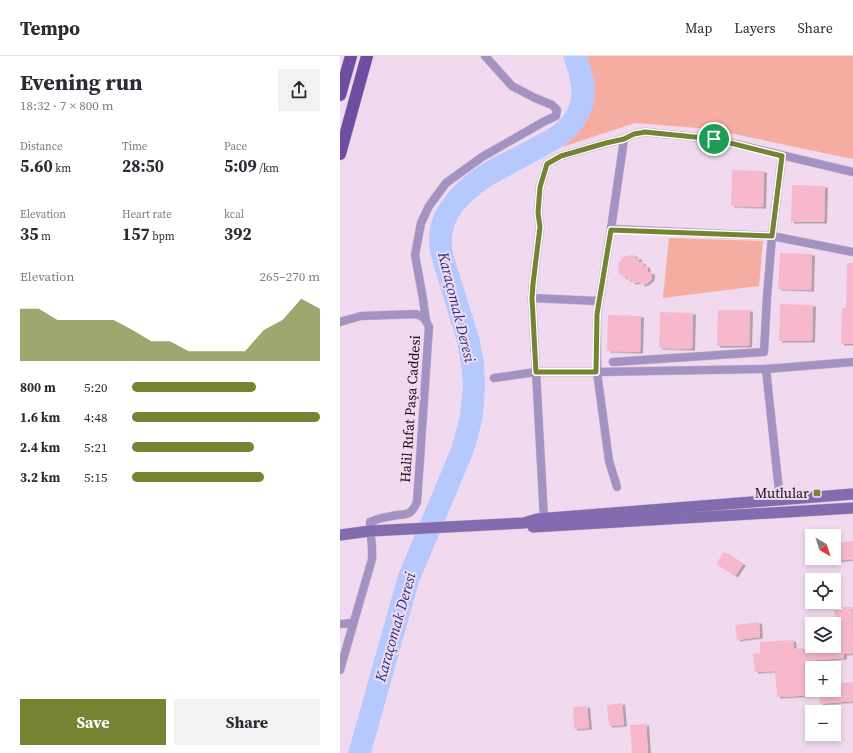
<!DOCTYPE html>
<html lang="en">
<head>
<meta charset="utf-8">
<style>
	:root { --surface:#fff; --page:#f2f2f3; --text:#2b2b33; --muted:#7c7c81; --line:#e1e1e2; --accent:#758332 }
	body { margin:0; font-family:"Source Serif 4",serif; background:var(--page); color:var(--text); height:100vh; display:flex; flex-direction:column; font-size:15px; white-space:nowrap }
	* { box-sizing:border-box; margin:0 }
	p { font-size:13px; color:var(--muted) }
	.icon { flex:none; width:22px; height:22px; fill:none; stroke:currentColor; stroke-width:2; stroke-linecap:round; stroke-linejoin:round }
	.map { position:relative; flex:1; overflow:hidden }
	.drawer { display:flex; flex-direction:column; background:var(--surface); width:340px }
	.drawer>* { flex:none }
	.needle { width:26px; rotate:141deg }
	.fabs { position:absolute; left:465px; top:473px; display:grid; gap:8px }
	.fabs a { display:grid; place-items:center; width:36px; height:36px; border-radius:0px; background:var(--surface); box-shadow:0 2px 6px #0003; font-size:20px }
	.pin { position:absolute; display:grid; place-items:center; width:34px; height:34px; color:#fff; margin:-17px; border:2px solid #fff; border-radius:50%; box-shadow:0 1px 4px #0007 }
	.round { display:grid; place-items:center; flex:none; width:42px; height:42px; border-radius:0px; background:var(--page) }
	.overview { display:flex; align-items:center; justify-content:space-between; height:68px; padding:0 20px }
	h1 { font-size:22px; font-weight:700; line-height:30px }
	.stats { display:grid; grid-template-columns:repeat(3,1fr); gap:6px; height:68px; padding:4px 20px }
	.stats div { display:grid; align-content:center }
	.stats b { font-size:17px; font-weight:700 }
	.stats small { font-size:11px; font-weight:400 }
	.stats p { font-size:11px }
	.chart { height:112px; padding:8px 20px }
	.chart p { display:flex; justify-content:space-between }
	.chart svg { width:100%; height:72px; margin-top:4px; fill:var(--accent); opacity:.7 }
	.cta { display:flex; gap:8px; margin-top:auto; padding:8px 20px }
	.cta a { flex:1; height:46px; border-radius:0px; background:var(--accent); color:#fff; font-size:16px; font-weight:700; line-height:46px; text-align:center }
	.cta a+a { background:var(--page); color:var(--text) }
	ul { padding:0 20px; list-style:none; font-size:13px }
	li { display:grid; grid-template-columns:64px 48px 1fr; align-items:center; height:30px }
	li i { height:10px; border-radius:5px; background:var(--accent) }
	header { display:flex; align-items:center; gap:24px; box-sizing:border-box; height:56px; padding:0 20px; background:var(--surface); border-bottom:1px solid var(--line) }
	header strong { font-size:19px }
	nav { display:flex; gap:22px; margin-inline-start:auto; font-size:14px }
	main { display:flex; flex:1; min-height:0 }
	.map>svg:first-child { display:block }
	.green { fill:#f5aca1 }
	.water { fill:#b6c9fe }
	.building { fill:#f8b8cc; filter:url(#shadow) }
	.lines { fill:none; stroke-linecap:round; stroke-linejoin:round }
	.street-casing { stroke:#ceb9cc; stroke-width:9 }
	.secondary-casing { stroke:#ceb9cc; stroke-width:12 }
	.primary-casing { stroke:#ceb9cc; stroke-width:13 }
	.street { stroke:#a293c2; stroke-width:8 }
	.secondary { stroke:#836bb0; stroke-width:11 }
	.primary { stroke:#6e4da2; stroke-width:12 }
	.route-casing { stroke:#fff; stroke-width:8 }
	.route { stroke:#758332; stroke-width:5 }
	.poi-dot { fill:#758332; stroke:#f1daef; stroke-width:1.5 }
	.labels { text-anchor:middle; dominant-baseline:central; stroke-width:4; stroke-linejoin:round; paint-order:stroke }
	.street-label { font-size:14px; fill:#140d13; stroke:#f1daef }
	.poi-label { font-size:14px; fill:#140d13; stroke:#f1daef; text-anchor:end }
	.water-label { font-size:15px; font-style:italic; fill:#23347e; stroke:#f1daef }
</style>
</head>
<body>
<header>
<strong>Tempo</strong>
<nav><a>Map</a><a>Layers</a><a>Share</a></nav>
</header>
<main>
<section class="drawer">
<div class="overview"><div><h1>Evening run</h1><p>18:32 · 7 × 800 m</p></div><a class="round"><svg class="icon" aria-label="share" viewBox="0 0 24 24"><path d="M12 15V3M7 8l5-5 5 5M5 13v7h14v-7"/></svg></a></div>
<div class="stats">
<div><p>Distance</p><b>5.60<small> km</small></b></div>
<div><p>Time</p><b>28:50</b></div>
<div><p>Pace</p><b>5:09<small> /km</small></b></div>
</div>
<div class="stats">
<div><p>Elevation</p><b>35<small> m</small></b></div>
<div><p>Heart rate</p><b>157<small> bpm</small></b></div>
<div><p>kcal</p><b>392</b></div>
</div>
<div class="chart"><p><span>Elevation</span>265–270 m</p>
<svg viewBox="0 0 160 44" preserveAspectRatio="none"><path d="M0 44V12L10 12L20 19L30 19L40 19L50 19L60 25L70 32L80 32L90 38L100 38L110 38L120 38L130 25L140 19L150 6L160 12V44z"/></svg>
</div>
<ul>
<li><b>800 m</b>5:20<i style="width:66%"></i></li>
<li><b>1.6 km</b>4:48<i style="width:100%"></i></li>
<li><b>2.4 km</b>5:21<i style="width:65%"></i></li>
<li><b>3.2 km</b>5:15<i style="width:70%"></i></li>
</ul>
<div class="cta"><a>Save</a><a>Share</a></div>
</section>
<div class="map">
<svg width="513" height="697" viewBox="0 0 513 697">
	<defs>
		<filter id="shadow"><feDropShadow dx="3" dy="1.5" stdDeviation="0" flood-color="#0004"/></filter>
	</defs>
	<rect width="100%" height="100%" fill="#f1daef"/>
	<g class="green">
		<path d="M247,0H513V103L370,73L295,67L222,91C245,74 259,51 253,21C251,14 249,7 247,0Z"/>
		<polygon points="329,182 423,185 419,230 323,242"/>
	</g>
	<path class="water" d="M223,0H247C249,7 251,14 253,21C259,51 245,74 222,91L151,130C126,148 107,164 113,198L139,281L144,306L145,330L144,347L142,365L138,381L133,398L79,526L31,697H8L58,519L112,390L120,360L123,330L121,308L117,286L92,204C89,192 88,180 91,168C96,146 120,122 139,110C155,100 173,92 190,83C205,75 222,68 229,50C235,34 228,16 223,0Z"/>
	<g class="building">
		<polygon points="392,114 424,115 423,151 391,150"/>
		<polygon points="452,129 485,130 484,166 451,166"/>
		<polygon points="440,197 472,198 471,234 438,233"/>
		<polygon points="294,199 295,202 299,202 299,206 302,206 304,210 307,210 308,216 312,217 312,220 311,224 306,228 302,229 300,226 292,227 291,223 287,224 287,221 283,221 282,219 279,218 278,208 281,203 285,200"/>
		<polygon points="507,207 513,207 513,288 501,288 502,252 506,252"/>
		<polygon points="440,248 473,249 472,285 439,285"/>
		<polygon points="378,254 410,254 409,290 377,290"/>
		<polygon points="320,256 353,257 352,293 319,292"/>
		<polygon points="268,259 301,260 300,296 267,295"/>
		<polygon points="513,485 513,503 494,505 494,487"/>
		<polygon points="384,496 403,508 395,520 376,508"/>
		<polygon points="502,551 512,551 513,597 504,598 504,602 464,605 466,634 494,634 494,628 513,626 513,645 480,648 479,639 437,641 435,615 415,616 413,598 420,597 420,586 453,584 454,593 463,592 463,596 475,595 475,590 494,590 494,585 496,585 494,554 503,554"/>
		<polygon points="419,566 420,581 397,584 395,569"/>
		<polygon points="282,647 284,669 269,670 267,649"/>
		<polygon points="247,650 249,672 234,673 233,651"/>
		<polygon points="306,668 308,697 292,697 290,669"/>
	</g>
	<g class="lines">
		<defs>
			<g id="street">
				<polyline points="271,173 432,180 513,196"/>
				<polyline points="192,242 258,245"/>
				<polyline points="86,265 83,243 75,199 81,167 89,150 106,127 142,101 205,65 216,60 217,54 212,49 195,42 172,30 145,0"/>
				<path d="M0,266L21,260L76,258C83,260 86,264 89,271L77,446C70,462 65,457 52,460C44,461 37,463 30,466C30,479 33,489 32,503L0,614"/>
				<polyline points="273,306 424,296 427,241 432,180 442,100"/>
				<polyline points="154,322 196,316 257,316 426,313"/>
				<polyline points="277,431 269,405 257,316 257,259 271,173 284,83"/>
				<polyline points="440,444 426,313 513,306"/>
				<polyline points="204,463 192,242 193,228 200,171 198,157 200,131 207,108 221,100 266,87 284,83 294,78 305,76 374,83 513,116"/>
				<polyline points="0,568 13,567"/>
			</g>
			<g id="secondary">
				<polyline points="193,471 513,452"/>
				<polyline points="0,479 30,475 184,467 197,463 513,438"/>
			</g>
			<g id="primary">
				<polyline points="0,39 11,0"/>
				<polyline points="0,98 27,0"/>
			</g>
		</defs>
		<use href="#street" class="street-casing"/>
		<use href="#secondary" class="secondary-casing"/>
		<use href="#primary" class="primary-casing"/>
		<use href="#street" class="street"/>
		<use href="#secondary" class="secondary"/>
		<use href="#primary" class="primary"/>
	</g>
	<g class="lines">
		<defs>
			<polygon id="route" points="305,76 374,83 442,100 432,180 271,174 257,258 256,316 196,316 192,242 193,228 200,171 198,157 200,131 207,108 221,100 266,87 284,83 294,78"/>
		</defs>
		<use href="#route" class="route-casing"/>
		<use href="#route" class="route"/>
	</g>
	<rect class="poi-dot" x="473" y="433" width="8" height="8" rx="2"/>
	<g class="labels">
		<g class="street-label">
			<text transform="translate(70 353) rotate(-86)">Halil Rıfat Paşa Caddesi</text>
		</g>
		<g class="poi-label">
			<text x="469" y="437">Mutlular</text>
		</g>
		<g class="water-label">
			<text transform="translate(117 251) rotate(76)">Karaçomak Deresi</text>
			<text transform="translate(55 571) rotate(-74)">Karaçomak Deresi</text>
		</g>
	</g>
</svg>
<div class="fabs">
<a><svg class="needle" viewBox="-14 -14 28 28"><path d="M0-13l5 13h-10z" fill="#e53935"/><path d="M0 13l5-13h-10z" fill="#7c7c81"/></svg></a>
<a><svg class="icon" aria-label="locate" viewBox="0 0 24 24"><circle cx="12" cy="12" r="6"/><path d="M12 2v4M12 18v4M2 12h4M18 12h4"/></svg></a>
<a><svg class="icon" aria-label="layers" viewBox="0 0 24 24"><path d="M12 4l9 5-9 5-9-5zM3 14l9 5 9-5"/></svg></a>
<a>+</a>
<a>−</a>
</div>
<div class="pin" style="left:374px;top:83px;background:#1e9e55"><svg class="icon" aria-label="arrive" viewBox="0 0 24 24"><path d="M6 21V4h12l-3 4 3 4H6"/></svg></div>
</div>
</main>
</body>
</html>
